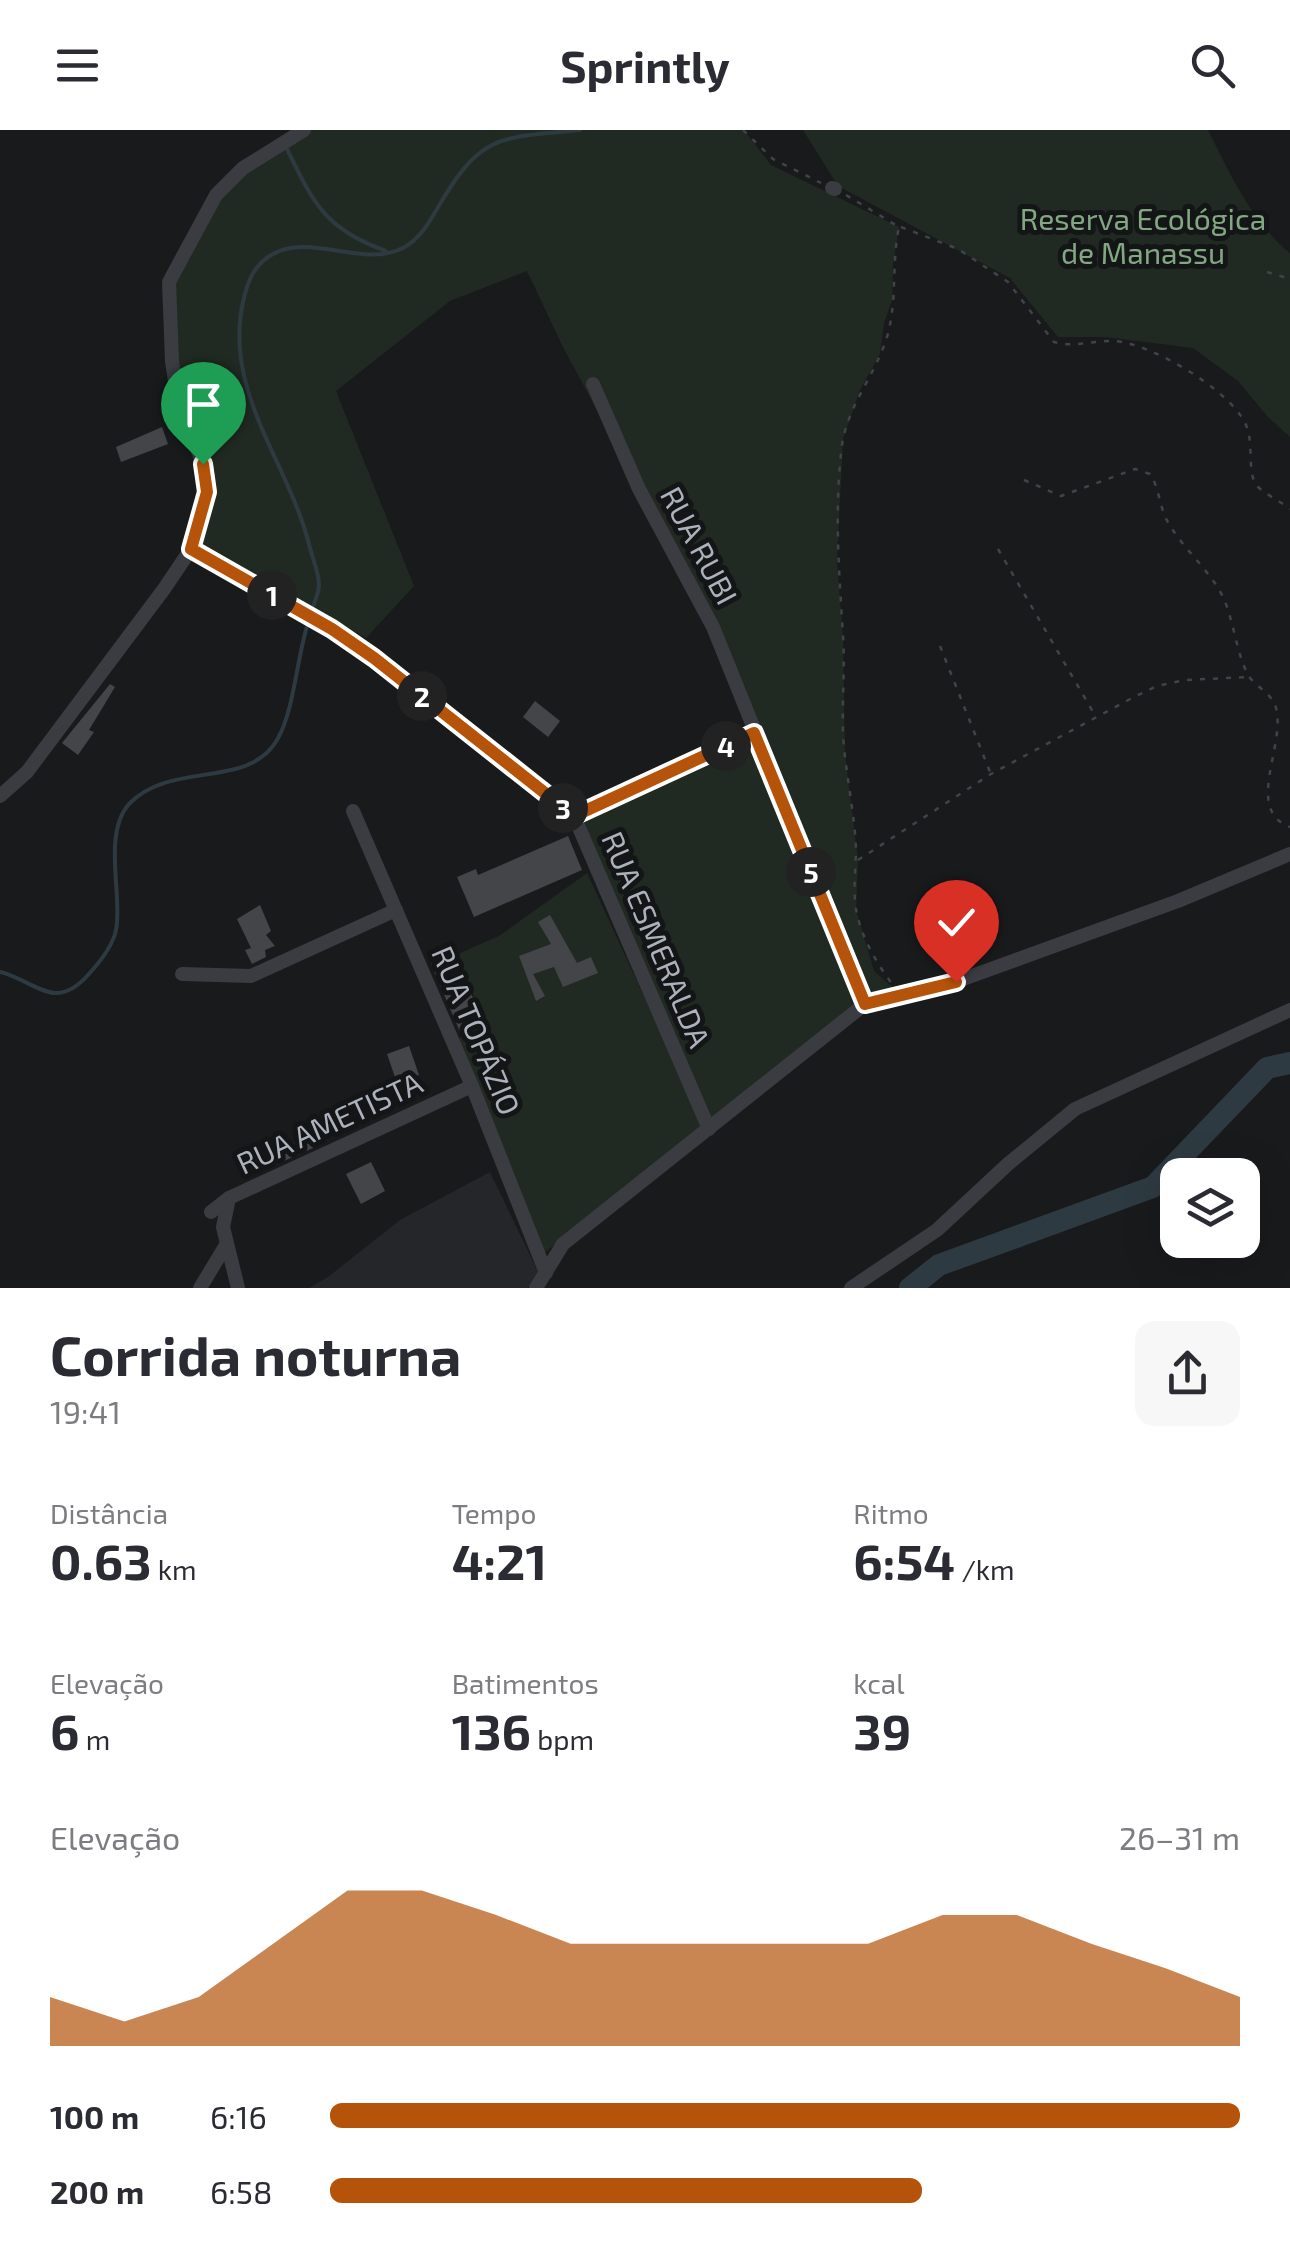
<!DOCTYPE html>
<html lang="pt">
<head>
<meta charset="utf-8">
<style>
	:root { --surface:#fff; --page:#f7f7f7; --text:#2b2b33; --muted:#7c7c81; --accent:#b45309 }
	body { margin:0; font-family:"Exo 2",sans-serif; background:var(--page); color:var(--text); height:100vh; display:flex; flex-direction:column; font-size:38px; white-space:nowrap }
	* { box-sizing:border-box; margin:0 }
	p { font-size:32px; color:var(--muted) }
	.icon { flex:none; width:55px; height:55px; fill:none; stroke:currentColor; stroke-width:2; stroke-linecap:round; stroke-linejoin:round }
	.map { position:relative; height:1158px; overflow:hidden }
	.drawer { display:flex; flex-direction:column; background:var(--surface); flex:1 }
	.drawer>* { flex:none }
	.tools { position:absolute; left:1160px; top:1028px; display:grid; gap:20px }
	.tools a { display:grid; place-items:center; width:100px; height:100px; border-radius:20px; background:var(--surface); box-shadow:0 10px 40px #0002; font-size:50px }
	.pin { position:absolute; display:grid; place-items:center; width:85px; height:85px; color:#fff; margin:-102px -42px; border-radius:50% 50% 50% 0; rotate:-45deg; box-shadow:0 0 10px #0007 }
	.pin .icon { rotate:45deg }
	.km { position:absolute; width:50px; height:50px; margin:-25px; border-radius:50%; background:#222; color:#fff; font-size:28px; line-height:50px; text-align:center }
	.round { display:grid; place-items:center; flex:none; width:105px; height:105px; border-radius:20px; background:var(--page) }
	.headline { display:flex; align-items:center; justify-content:space-between; height:170px; padding:0 50px }
	h1 { font-size:55px; font-weight:700; line-height:75px }
	.figures { display:grid; grid-template-columns:repeat(3,1fr); gap:15px; height:170px; padding:10px 50px }
	.figures div { display:grid; align-content:center }
	.figures b { font-size:50px; font-weight:700 }
	.figures small { font-size:28px; font-weight:400 }
	.figures p { font-size:28px }
	.chart { height:280px; padding:20px 50px }
	.chart p { display:flex; justify-content:space-between }
	.chart svg { width:100%; height:180px; margin-top:10px; fill:var(--accent); opacity:.7 }
	ul { padding:0 50px; list-style:none; font-size:32px }
	li { display:grid; grid-template-columns:160px 120px 1fr; align-items:center; height:75px }
	li i { height:25px; border-radius:12px; background:var(--accent) }
	header { display:flex; justify-content:space-between; align-items:center; height:130px; padding:0 50px; background:var(--surface); font-size:45px; font-weight:700 }
	.map>svg:first-child { display:block }
	.built { fill:#252629 }
	.green { fill:#212a22 }
	.lines { fill:none; stroke-linecap:round; stroke-linejoin:round }
	.stream { stroke:#2e3a41; stroke-width:4 }
	.river { stroke:#2e3a41; stroke-width:22 }
	.building { fill:#434549 }
	.path { stroke:#404348; stroke-width:2.5; stroke-dasharray:5 8; stroke-linecap:butt }
	.minor { stroke:#3a3c41; stroke-width:14 }
	.route-casing { stroke:#fff; stroke-width:20 }
	.route { stroke:#b45309; stroke-width:12 }
	.labels { text-anchor:middle; dominant-baseline:central; stroke-width:10; stroke-linejoin:round; paint-order:stroke }
	.park-label { font-size:30px; fill:#82a782; stroke:#141517 }
	.street-label { font-size:30px; fill:#abb2bc; stroke:#141517 }
</style>
</head>
<body>
<header><svg class="icon" aria-label="menu" viewBox="0 0 24 24"><path d="M4 6h16M4 12h16M4 18h16"/></svg>Sprintly<svg class="icon" aria-label="search" viewBox="0 0 24 24"><circle cx="10" cy="10" r="6"/><path d="M15 15l6 6"/></svg></header>
<div class="map">
<svg width="1290" height="1158" viewBox="0 0 1290 1158">
	<rect width="100%" height="100%" fill="#191a1c"/>
	<polygon class="built" points="490,1042 540,1146 527,1158 309,1158 328,1147 400,1090"/>
	<g class="green">
		<polygon points="308,0 744,0 771,35 899,97 893,135 892,171 884,193 880,224 860,260 843,309 837,431 843,507 845,624 858,730 856,780 874,841 899,863 865,874 709,999 581,689 753,604 713,497 563,217 527,141 450,171 336,261 414,456 366,508 200,417 207,362 178,270 169,173 183,122 216,65"/>
		<path d="M803,0H1208C1229,42 1253,94 1290,123V307L1267,286L1238,251L1193,218L1106,207H1058L1010,148L838,56Z"/>
		<polygon points="587,743 704,996 543,1124 458,909 484,892 458,824 499,806"/>
	</g>
	<g class="lines">
		<g class="stream">
			<path d="M286,17C313,72 324,99 386,121"/>
			<path d="M311,484C313,474 319,464 319,455C319,443 313,430 310,418C290,334 223,263 243,172C247,154 252,138 268,127C308,100 360,139 403,118C419,110 428,94 437,79C481,3 498,8 580,0"/>
			<path d="M0,842C19,846 40,863 56,863C69,863 80,854 88,845C99,833 113,816 116,800C123,767 102,704 129,674C171,630 248,660 277,610C294,582 297,526 308,493"/>
		</g>
		<polyline class="river" points="910,1158 939,1135 1153,1057 1267,938 1290,933"/>
	</g>
	<g class="building">
		<polygon points="162,297 168,314 121,332 116,317"/>
		<polygon points="110,554 115,557 89,600 94,602 78,625 62,613"/>
		<polygon points="535,571 560,591 548,607 523,587"/>
		<polygon points="568,706 582,740 474,787 457,747 476,739 478,745"/>
		<polygon points="260,775 271,801 266,805 275,816 265,820 266,827 252,834 245,820 251,818 237,789"/>
		<polygon points="550,785 577,833 591,827 598,843 563,857 554,837 533,844 545,866 536,871 519,826 551,814 538,792"/>
		<polygon points="452,823 485,893 461,904 431,834"/>
		<polygon points="409,916 419,945 397,953 387,924"/>
		<polygon points="308,1006 313,1018 275,1035 270,1022 294,1015 293,1013"/>
		<polygon points="371,1032 385,1061 361,1074 346,1044"/>
	</g>
	<g class="lines">
		<g class="path">
			<polyline points="743,0 773,29 821,53"/>
			<path d="M846,65L899,97C891,134 898,174 886,210C874,247 848,275 842,315C834,379 839,441 843,505C845,538 842,572 843,605C845,637 852,670 855,703C858,729 852,754 856,779C861,807 876,832 892,854"/>
			<path d="M901,97L958,119L1008,152L1054,212C1074,218 1094,210 1115,211C1152,214 1226,258 1244,291C1256,311 1245,343 1258,357C1268,366 1280,371 1290,379"/>
			<polyline points="1267,142 1290,149"/>
			<path d="M1024,350L1061,366L1135,339L1150,344C1160,359 1159,378 1169,394C1185,421 1210,440 1224,469C1234,493 1236,520 1247,543C1254,557 1271,561 1276,578C1286,616 1244,680 1290,697"/>
			<polyline points="998,419 1096,587"/>
			<polyline points="940,516 990,642"/>
			<polyline points="858,730 991,644 1132,568 1157,556 1185,550 1247,547"/>
		</g>
		<g class="minor">
			<polyline points="832,58 835,59"/>
			<polyline points="593,254 639,359 713,497 865,874"/>
			<polyline points="191,419 332,499 374,527 574,686 709,999"/>
			<polyline points="0,666 27,642 164,459 191,419 202,386 207,362 203,334 178,271 172,231 169,152 216,65 243,38 304,0"/>
			<polyline points="353,681 472,956 546,1143"/>
			<polyline points="574,686 754,603"/>
			<polyline points="182,844 251,846 396,780"/>
			<polyline points="229,1068 223,1097 238,1158"/>
			<polyline points="211,1082 229,1068 472,956"/>
			<polyline points="200,1158 226,1115"/>
			<polyline points="536,1158 563,1114 865,874 955,852 1178,771 1290,724"/>
			<polyline points="851,1158 937,1100 1008,1034 1075,979 1290,880"/>
		</g>
	</g>
	<g class="lines">
		<defs>
			<polyline id="route" points="203,334 207,362 191,419 332,499 374,528 574,686 754,603 865,874 956,852"/>
		</defs>
		<use href="#route" class="route-casing"/>
		<use href="#route" class="route"/>
	</g>
	<g class="labels">
		<g class="park-label">
			<text x="1143" y="88">Reserva Ecológica<tspan x="1143" dy="34">de Manassu</tspan></text>
		</g>
		<g class="street-label">
			<text transform="translate(700 415) rotate(62)">RUA RUBI</text>
			<text transform="translate(657 809) rotate(67)">RUA ESMERALDA</text>
			<text transform="translate(477 900) rotate(67)">RUA TOPÁZIO</text>
			<text transform="translate(329 992) rotate(-25)">RUA AMETISTA</text>
		</g>
	</g>
</svg>
<div class="tools">
<a><svg class="icon" aria-label="layers" viewBox="0 0 24 24"><path d="M12 4l9 5-9 5-9-5zM3 14l9 5 9-5"/></svg></a>
</div>
<div class="pin" style="left:203px;top:334px;background:#1e9e55"><svg class="icon" aria-label="arrive" viewBox="0 0 24 24"><path d="M6 21V4h12l-3 4 3 4H6"/></svg></div>
<div class="pin" style="left:956px;top:852px;background:#d93025"><svg class="icon" aria-label="check" viewBox="0 0 24 24"><path d="M5 12l5 5 9-10"/></svg></div>
<b class="km" style="left:272px;top:465px">1</b>
<b class="km" style="left:422px;top:566px">2</b>
<b class="km" style="left:563px;top:678px">3</b>
<b class="km" style="left:726px;top:616px">4</b>
<b class="km" style="left:811px;top:742px">5</b>
</div>
<section class="drawer">
<div class="headline"><div><h1>Corrida noturna</h1><p>19:41</p></div><a class="round"><svg class="icon" aria-label="share" viewBox="0 0 24 24"><path d="M12 15V3M7 8l5-5 5 5M5 13v7h14v-7"/></svg></a></div>
<div class="figures">
<div><p>Distância</p><b>0.63<small> km</small></b></div>
<div><p>Tempo</p><b>4:21</b></div>
<div><p>Ritmo</p><b>6:54<small> /km</small></b></div>
</div>
<div class="figures">
<div><p>Elevação</p><b>6<small> m</small></b></div>
<div><p>Batimentos</p><b>136<small> bpm</small></b></div>
<div><p>kcal</p><b>39</b></div>
</div>
<div class="chart"><p><span>Elevação</span>26–31 m</p>
<svg viewBox="0 0 160 44" preserveAspectRatio="none"><path d="M0 44V32L10 38L20 32L30 19L40 6L50 6L60 12L70 19L80 19L90 19L100 19L110 19L120 12L130 12L140 19L150 25L160 32V44z"/></svg>
</div>
<ul>
<li><b>100 m</b>6:16<i style="width:100%"></i></li>
<li><b>200 m</b>6:58<i style="width:65%"></i></li>
</ul>
</section>
</body>
</html>
